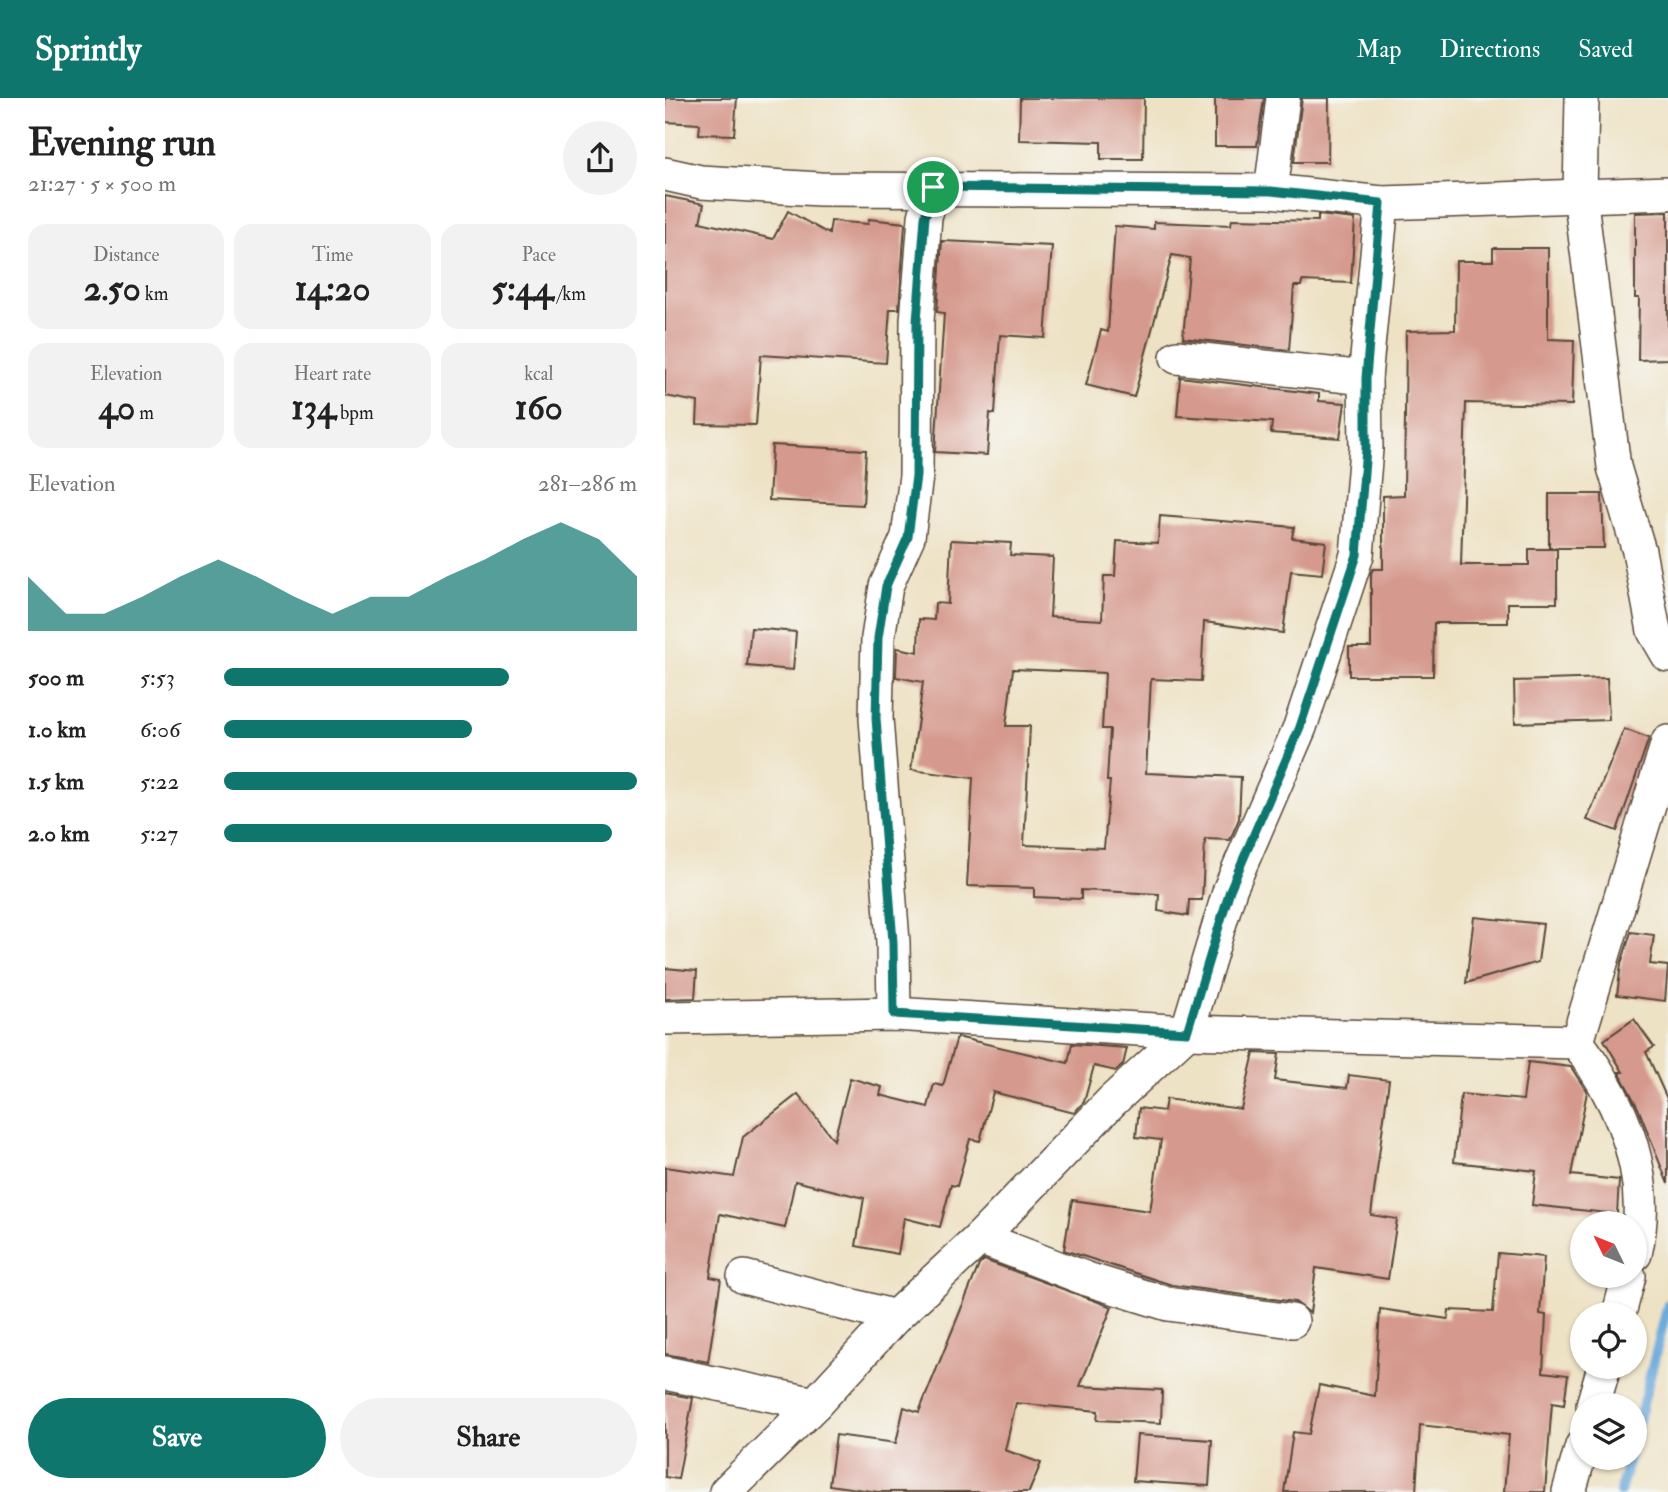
<!DOCTYPE html>
<html lang="en">
<head>
<meta charset="utf-8">
<style>
	:root { --surface:#fff; --page:#f2f2f2; --text:#222; --muted:#767676; --accent:#0f766e }
	body { margin:0; font-family:"IM FELL Double Pica",serif; background:var(--page); color:var(--text); height:100vh; display:flex; flex-direction:column; font-size:26px; white-space:nowrap }
	* { box-sizing:border-box; margin:0 }
	p { font-size:23px; color:var(--muted) }
	.icon { flex:none; width:38px; height:38px; fill:none; stroke:currentColor; stroke-width:2; stroke-linecap:round; stroke-linejoin:round }
	.map { position:relative; flex:1; overflow:hidden }
	.details { display:flex; flex-direction:column; background:var(--surface); width:665px }
	.details>* { flex:none }
	.needle { width:46px; rotate:313deg }
	.buttons { position:absolute; left:905px; top:1113px; display:grid; gap:14px }
	.buttons a { display:grid; place-items:center; width:77px; height:77px; border-radius:50%; background:var(--surface); box-shadow:0 2px 5px #0004; font-size:35px }
	.pin { position:absolute; display:grid; place-items:center; width:60px; height:60px; color:#fff; margin:-30px; border:4px solid #fff; border-radius:50%; box-shadow:0 2px 7px #0007 }
	.round { display:grid; place-items:center; flex:none; width:74px; height:74px; border-radius:37px; background:var(--page) }
	.head { display:flex; align-items:center; justify-content:space-between; height:119px; padding:0 28px }
	h1 { font-size:38px; font-weight:700; line-height:52px }
	.figures { display:grid; grid-template-columns:repeat(3,1fr); gap:10px; height:119px; padding:7px 28px }
	.figures div { display:grid; align-content:center; border-radius:18px; background:var(--page); text-align:center }
	.figures b { font-size:35px; font-weight:700 }
	.figures small { font-size:19px; font-weight:400 }
	.figures p { font-size:19px }
	.chart { height:196px; padding:14px 28px }
	.chart p { display:flex; justify-content:space-between }
	.chart svg { width:100%; height:126px; margin-top:7px; fill:var(--accent); opacity:.7 }
	.cta { display:flex; gap:14px; margin-top:auto; padding:14px 28px }
	.cta a { flex:1; height:80px; border-radius:42px; background:var(--accent); color:#fff; font-size:28px; font-weight:700; line-height:80px; text-align:center }
	.cta a+a { background:var(--page); color:var(--text) }
	ul { padding:0 28px; list-style:none; font-size:23px }
	li { display:grid; grid-template-columns:112px 84px 1fr; align-items:center; height:52px }
	li i { height:18px; border-radius:9px; background:var(--accent) }
	header { display:flex; align-items:center; gap:42px; box-sizing:border-box; height:98px; padding:0 35px; background:var(--accent); color:#fff }
	header strong { font-size:33px }
	nav { display:flex; gap:38px; margin-inline-start:auto; font-size:24px }
	main { display:flex; flex:1; min-height:0 }
	.map>svg:first-child { display:block }
	.lines { fill:none; stroke-linecap:round; stroke-linejoin:round }
	.stream { stroke:#66a7d9; stroke-width:10 }
	.building { fill:#d5998d; fill-rule:evenodd }
	.minor-casing { stroke:#564637; stroke-width:36 }
	.minor { stroke:#fff; stroke-width:33 }
	.route-casing { stroke:#fff; stroke-width:14 }
	.route { stroke:#0f766e; stroke-width:9 }
</style>
</head>
<body>
<header>
<strong>Sprintly</strong>
<nav><a>Map</a><a>Directions</a><a>Saved</a></nav>
</header>
<main>
<section class="details">
<div class="head"><div><h1>Evening run</h1><p>21:27 · 5 × 500 m</p></div><a class="round"><svg class="icon" aria-label="share" viewBox="0 0 24 24"><path d="M12 15V3M7 8l5-5 5 5M5 13v7h14v-7"/></svg></a></div>
<div class="figures">
<div><p>Distance</p><b>2.50<small> km</small></b></div>
<div><p>Time</p><b>14:20</b></div>
<div><p>Pace</p><b>5:44<small> /km</small></b></div>
</div>
<div class="figures">
<div><p>Elevation</p><b>40<small> m</small></b></div>
<div><p>Heart rate</p><b>134<small> bpm</small></b></div>
<div><p>kcal</p><b>160</b></div>
</div>
<div class="chart"><p><span>Elevation</span>281–286 m</p>
<svg viewBox="0 0 160 44" preserveAspectRatio="none"><path d="M0 44V25L10 38L20 38L30 32L40 25L50 19L60 25L70 32L80 38L90 32L100 32L110 25L120 19L130 12L140 6L150 12L160 25V44z"/></svg>
</div>
<ul>
<li><b>500 m</b>5:53<i style="width:69%"></i></li>
<li><b>1.0 km</b>6:06<i style="width:60%"></i></li>
<li><b>1.5 km</b>5:22<i style="width:100%"></i></li>
<li><b>2.0 km</b>5:27<i style="width:94%"></i></li>
</ul>
<div class="cta"><a>Save</a><a>Share</a></div>
</section>
<div class="map">
<svg width="1003" height="1394" viewBox="0 0 1003 1394">
	<rect width="100%" height="100%" fill="#f6f6f2"/>
	<filter id="ink" filterUnits="userSpaceOnUse"><feTurbulence type="fractalNoise" baseFrequency=".0143" numOctaves="2"/><feDisplacementMap in="SourceGraphic" scale="14" xChannelSelector="R" yChannelSelector="G"/><feConvolveMatrix kernelMatrix="1 2 1 2 8 2 1 2 1" color-interpolation-filters="sRGB"/></filter>
	<filter id="wash" filterUnits="userSpaceOnUse"><feTurbulence type="fractalNoise" baseFrequency=".00686" numOctaves="4" result="noise"/><feDisplacementMap in="SourceGraphic" scale="28" xChannelSelector="R" yChannelSelector="G"/><feGaussianBlur stdDeviation="1.57" result="paint"/><feColorMatrix in="noise" values="0 0 0 0 0 0 0 0 0 0 0 0 0 0 0 0 0 1.4 0 .05"/><feComposite in="paint" operator="in"/></filter>
	<g filter="url(#wash)">
		<rect width="100%" height="100%" fill="#eee2c5"/>
		<g class="lines">
			<g class="stream">
				<polyline points="970,1338 1003,1206"/>
				<polyline points="955,1394 964,1360"/>
			</g>
		</g>
		<g id="blocks">
			<g class="building">
				<polygon points="0,0 72,0 69,37 34,36 35,26 0,24"/>
				<polygon points="355,0 479,0 478,61 436,61 436,44 354,42"/>
				<polygon points="550,0 599,0 592,48 550,48"/>
				<polygon points="637,0 664,0 663,64 629,64"/>
				<polygon points="0,98 39,106 35,124 108,141 123,113 164,136 166,123 203,126 204,121 240,125 234,211 225,211 221,265 96,257 91,327 32,326 33,304 0,298"/>
				<polygon points="1003,114 1003,261 973,262 974,200 970,200 970,115"/>
				<polygon points="653,117 690,121 686,185 637,183 636,188 629,188 624,252 518,240 525,160 507,157 469,299 421,287 436,232 443,234 450,128 489,131 489,124 566,127 567,121 653,123"/>
				<polygon points="277,143 387,148 380,240 335,237 330,316 325,315 322,357 270,354 279,215 272,214"/>
				<polygon points="828,150 883,150 883,241 909,242 907,307 801,305 796,467 864,467 864,451 892,451 892,505 843,505 843,525 769,525 768,578 684,578 684,549 706,549 706,475 708,471 718,471 718,398 739,397 741,233 790,232 791,163 828,163"/>
				<polygon points="515,279 654,296 654,303 680,305 675,340 606,335 607,324 512,318"/>
				<polygon points="107,347 201,352 198,407 104,402"/>
				<polygon points="884,396 937,396 939,450 884,450"/>
				<path d="M495,418L629,429L627,440L661,444L657,476L626,473L618,535L539,524L536,583L486,581L481,675L576,679L574,721L565,742L540,741L537,802H524L523,818L493,813L494,796L416,792V801L369,799V790L302,788L308,680L246,672L258,584L231,579L232,550L253,554L254,521L269,522L270,505L283,506L286,442L346,445L345,457L388,459L385,519L437,522L439,478H450L452,443L493,445ZM348,571L440,575L437,631H445L442,683H445L439,750L359,747L365,628H341Z"/>
				<polygon points="86,530 131,534 128,572 82,568"/>
				<polygon points="942,580 944,622 850,625 849,583"/>
				<polygon points="959,631 984,640 952,733 922,722"/>
				<polygon points="809,819 878,826 873,864 801,885"/>
				<polygon points="966,834 989,837 985,866 1003,868 1000,903 952,897 956,866"/>
				<polygon points="0,870 32,873 30,900 0,901"/>
				<polygon points="969,921 989,949 981,954 1003,1003 1003,1086 973,1010 954,974 958,974 939,942"/>
				<polygon points="292,939 403,965 407,946 462,950 458,967 451,973 429,968 419,1004 409,1015 328,994 315,1043 305,1041 292,1088 286,1087 275,1129 239,1120 233,1156 191,1148 199,1100 130,1083 120,1130 55,1116 45,1179 56,1181 43,1264 0,1256 0,1069 69,1079 78,1039 133,996 169,1042 185,980 217,989 215,997 263,1009 269,986 278,988"/>
				<polygon points="589,955 614,956 610,982 682,990 684,977 724,982 706,1117 732,1121 723,1181 651,1170 645,1215 630,1204 507,1187 399,1152 407,1102 485,1113 496,1042 471,1039 474,1010 499,1013 501,1001 576,1011"/>
				<polygon points="863,964 906,969 922,994 906,1077 954,1082 952,1116 867,1107 871,1073 789,1064 796,996 858,1002"/>
				<polygon points="833,1155 879,1159 875,1216 881,1217 878,1274 903,1277 899,1307 887,1305 880,1394 839,1394 844,1337 755,1327 751,1394 619,1394 628,1334 644,1336 654,1287 710,1298 715,1211 783,1221 784,1212 828,1214"/>
				<polygon points="319,1162 447,1209 415,1288 497,1292 496,1325 432,1322 433,1313 351,1305 340,1352 376,1365 364,1394 213,1394 164,1387 171,1337 231,1345 239,1309 254,1314 314,1167"/>
				<polygon points="0,1295 28,1300 13,1381 0,1379"/>
				<polygon points="472,1337 547,1342 544,1388 468,1383"/>
			</g>
		</g>
	</g>
	<g filter="url(#ink)">
		<use href="#blocks" fill-opacity="0" stroke="#564637" stroke-width="2"/>
		<g class="lines">
			<defs>
				<g id="minor">
					<polyline points="917,0 915,96 949,369 974,453 989,533 1003,557"/>
					<polyline points="0,76 36,84 155,91 606,93 717,105 1003,95"/>
					<polyline points="606,93 618,0"/>
					<polyline points="512,259 700,280"/>
					<polyline points="229,916 228,844 211,620 213,540 221,488 243,439 251,378 252,223 260,119 268,89"/>
					<polyline points="0,920 229,916 522,934 912,944"/>
					<polyline points="315,1140 422,1181 503,1206 627,1223"/>
					<path d="M970,1156C988,1079 958,1006 912,944L1003,644"/>
					<polyline points="79,1179 230,1219"/>
					<polyline points="954,1216 964,1178"/>
					<polyline points="0,1275 150,1306"/>
					<polyline points="928,1307 939,1269"/>
					<polyline points="61,1394 150,1306 230,1219 315,1140 447,1003 522,934 565,791 635,629 692,457 701,351 700,280 717,105"/>
					<polyline points="904,1394 917,1348"/>
				</g>
			</defs>
			<use href="#minor" class="minor-casing"/>
			<use href="#minor" class="minor"/>
		</g>
	</g>
	<g class="lines" filter="url(#ink)">
		<defs>
			<polygon id="route" points="268,89 606,93 716,105 701,280 701,351 692,457 635,629 565,792 522,934 229,916 228,844 211,620 213,540 221,488 243,439 251,378 252,223 260,119"/>
		</defs>
		<use href="#route" class="route-casing"/>
		<use href="#route" class="route"/>
	</g>
</svg>
<div class="buttons">
<a><svg class="needle" viewBox="-14 -14 28 28"><path d="M0-13l5 13h-10z" fill="#e53935"/><path d="M0 13l5-13h-10z" fill="#767676"/></svg></a>
<a><svg class="icon" aria-label="locate" viewBox="0 0 24 24"><circle cx="12" cy="12" r="6"/><path d="M12 2v4M12 18v4M2 12h4M18 12h4"/></svg></a>
<a><svg class="icon" aria-label="layers" viewBox="0 0 24 24"><path d="M12 4l9 5-9 5-9-5zM3 14l9 5 9-5"/></svg></a>
</div>
<div class="pin" style="left:268px;top:89px;background:#1e9e55"><svg class="icon" aria-label="arrive" viewBox="0 0 24 24"><path d="M6 21V4h12l-3 4 3 4H6"/></svg></div>
</div>
</main>
</body>
</html>
